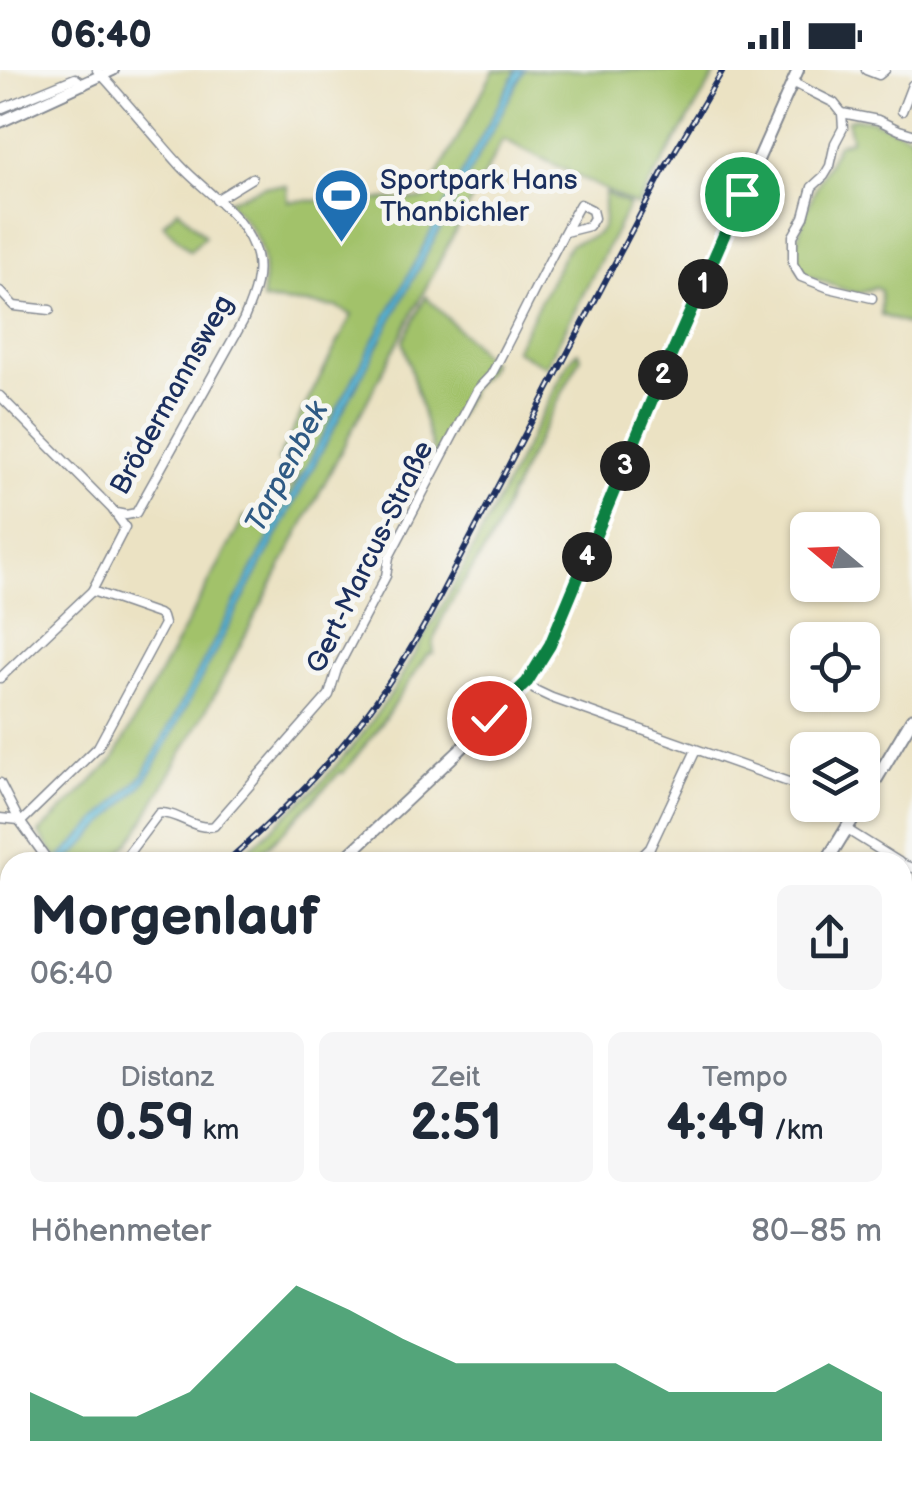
<!DOCTYPE html>
<html lang="de">
<head>
<meta charset="utf-8">
<style>
	:root { --surface:#fff; --page:#f6f6f7; --text:#1f2937; --muted:#747a83; --accent:#0b8043 }
	body { margin:0; font-family:"Balsamiq Sans",sans-serif; background:var(--page); color:var(--text); height:100vh; display:flex; flex-direction:column; font-size:38px; white-space:nowrap }
	* { box-sizing:border-box; margin:0 }
	p { font-size:32px; color:var(--muted) }
	.icon { flex:none; width:55px; height:55px; fill:none; stroke:currentColor; stroke-width:2; stroke-linecap:round; stroke-linejoin:round }
	.map { position:relative; flex:1; overflow:hidden }
	.details { position:absolute; left:0px; top:782px; width:912px; height:642px; display:flex; flex-direction:column; background:var(--surface); border-radius:30px 30px 0 0; box-shadow:0 2px 8px #0004 }
	.details>* { flex:none }
	.needle { width:65px; rotate:289deg }
	.tools { position:absolute; left:790px; top:442px; display:grid; gap:20px }
	.tools a { display:grid; place-items:center; width:90px; height:90px; border-radius:15px; background:var(--surface); box-shadow:0 2px 8px #0004; font-size:50px }
	.pin { position:absolute; display:grid; place-items:center; width:85px; height:85px; color:#fff; margin:-42px; border:5px solid #fff; border-radius:50%; box-shadow:0 2px 10px #0007 }
	.km { position:absolute; width:50px; height:50px; margin:-25px; border-radius:50%; background:#222; color:#fff; font-size:28px; line-height:50px; text-align:center }
	.round { display:grid; place-items:center; flex:none; width:105px; height:105px; border-radius:15px; background:var(--page) }
	.headline { display:flex; align-items:center; justify-content:space-between; height:170px; padding:0 30px }
	h1 { font-size:55px; font-weight:800; line-height:75px }
	.figures { display:grid; grid-template-columns:repeat(3,1fr); gap:15px; height:170px; padding:10px 30px }
	.figures div { display:grid; align-content:center; border-radius:15px; background:var(--page); text-align:center }
	.figures b { font-size:50px; font-weight:800 }
	.figures small { font-size:28px; font-weight:400 }
	.figures p { font-size:28px }
	.chart { height:280px; padding:20px 30px }
	.chart p { display:flex; justify-content:space-between }
	.chart svg { width:100%; height:180px; margin-top:10px; fill:var(--accent); opacity:.7 }
	.status { display:flex; justify-content:space-between; align-items:center; height:70px; padding:0 50px; background:var(--surface); direction:ltr }
	.status svg { height:28px; fill:currentColor }
	.map>svg:first-child { display:block }
	.green { fill:#a2c26b; stroke:#5e7864; stroke-width:2.5 }
	.water { fill:#5ebfdc; stroke:#3c779d; stroke-width:2.5 }
	.lines { fill:none; stroke-linecap:round; stroke-linejoin:round }
	.stream { stroke:#5ebfdc; stroke-width:2.5 }
	.street-casing { stroke:#838890; stroke-width:11 }
	.secondary-casing { stroke:#838890; stroke-width:14 }
	.primary-casing { stroke:#838890; stroke-width:15 }
	.street { stroke:#fff; stroke-width:8 }
	.secondary { stroke:#fff; stroke-width:10 }
	.primary { stroke:#fff; stroke-width:11 }
	.rail-casing { stroke:#1b2f5e; stroke-width:6 }
	.rail { stroke:#f6f6f2; stroke-width:2.5; stroke-dasharray:8; stroke-linecap:butt }
	.route-casing { stroke:#fff; stroke-width:20 }
	.route { stroke:#0b8043; stroke-width:12 }
	.labels { text-anchor:middle; dominant-baseline:central; stroke-width:10; stroke-linejoin:round; paint-order:stroke }
	.poi-label { font-size:28px; fill:#1b2f5e; stroke:#f6f6f2; text-anchor:start }
	.street-label { font-size:28px; fill:#1b2f5e; stroke:#f6f6f2 }
	.water-label { font-size:30px; font-style:italic; fill:#2f5a84; stroke:#f6f6f2 }
</style>
</head>
<body>
<div class="status"><b>06:40</b><svg viewBox="0 0 49 12"><path d="M0 12V9h3v3zM5 12V6h3v6zM10 12V3h3v9zM15 12V0h3v12zM26 1h20v11H26zM47 4h2v5h-2z"/></svg></div>
<div class="map">
<svg width="912" height="1424" viewBox="0 0 912 1424">
	<rect width="100%" height="100%" fill="#f6f6f2"/>
	<filter id="ink" filterUnits="userSpaceOnUse"><feTurbulence type="fractalNoise" baseFrequency=".01" numOctaves="2"/><feDisplacementMap in="SourceGraphic" scale="20" xChannelSelector="R" yChannelSelector="G"/><feConvolveMatrix kernelMatrix="1 2 1 2 8 2 1 2 1" color-interpolation-filters="sRGB"/></filter>
	<filter id="wash" filterUnits="userSpaceOnUse"><feTurbulence type="fractalNoise" baseFrequency=".0048" numOctaves="4" result="noise"/><feDisplacementMap in="SourceGraphic" scale="40" xChannelSelector="R" yChannelSelector="G"/><feGaussianBlur stdDeviation="2.25" result="paint"/><feColorMatrix in="noise" values="0 0 0 0 0 0 0 0 0 0 0 0 0 0 0 0 0 1.4 0 .05"/><feComposite in="paint" operator="in"/></filter>
	<g filter="url(#wash)">
		<rect width="100%" height="100%" fill="#ebe2c3"/>
		<g class="green">
			<path d="M494,0H718L637,136L503,69L215,624L138,761L113,792H60L39,763L112,692L245,446L270,455L297,405L291,397L277,391L352,245L337,237L262,230C267,181 262,167 227,131L265,116H287L288,131L425,129Z"/>
			<path d="M854,48L871,50L912,66V256L881,245V221L875,217C870,219 865,222 860,223C849,224 833,215 822,211C815,209 806,206 801,201C781,179 826,97 838,74L851,70C851,62 847,57 848,50Z"/>
			<path d="M605,123L629,135L546,296L515,280L569,175C578,170 587,170 595,165C610,156 601,137 605,123Z"/>
			<polygon points="178,139 205,166 190,181 163,154"/>
			<polygon points="426,226 491,293 486,303 474,314 435,389 403,271"/>
			<path d="M578,281L581,287L522,400L513,422H511C505,436 500,452 493,466C480,492 427,556 434,583L427,585L376,661L343,703L340,702L285,760L254,789L248,788L243,792H235L315,719L358,670L393,621L461,502L570,290Z"/>
			<polygon points="10,1234 10,1299 0,1299 0,1235"/>
			<polygon points="18,1415 118,1415 121,1424 0,1424 0,1420 9,1416 17,1418"/>
		</g>
		<polygon class="water" points="517,0 524,0 152,701 140,717 75,784 65,792 56,792 144,704"/>
		<g class="lines">
			<polyline class="stream" points="0,853 5,830"/>
		</g>
	</g>
	<g filter="url(#ink)">
		<g class="lines">
			<defs>
				<g id="street">
					<path d="M97,0C126,31 152,64 180,95C204,121 240,142 253,176C264,201 253,228 243,251L136,443L126,445L116,443"/>
					<polyline points="866,0 879,5 885,0"/>
					<polyline points="792,12 834,33 842,43 843,58 835,73 830,96 824,106 812,117 804,147 793,166 793,194 801,207 829,218 872,228"/>
					<polyline points="0,39 75,8 84,15"/>
					<polyline points="902,41 912,15"/>
					<polyline points="842,43 878,50 899,60 912,64"/>
					<polyline points="216,130 252,108"/>
					<polyline points="0,221 14,236 50,240"/>
					<polyline points="0,326 112,439 125,457 92,521 0,608"/>
					<polyline points="527,613 535,620 552,628 808,719"/>
					<polyline points="0,713 19,750 49,792"/>
					<polyline points="0,748 19,750"/>
					<polyline points="21,752 98,677 164,554 162,547 158,544 92,521"/>
					<polyline points="846,759 899,792"/>
					<polyline points="640,788 650,778 696,680"/>
					<path d="M122,792L159,743C178,742 195,761 214,756L329,625L337,599L386,506L389,487L477,320L491,305C521,249 548,190 580,134L592,140L594,148L589,156L565,162"/>
					<polyline points="902,794 912,798"/>
					<polyline points="902,834 912,838"/>
					<polyline points="0,879 10,881"/>
					<polyline points="902,931 912,935"/>
					<polyline points="902,1046 912,1050"/>
					<polyline points="902,1320 912,1250"/>
					<polyline points="414,1415 414,1424"/>
					<polyline points="641,1415 643,1424"/>
					<polyline points="655,1415 665,1424"/>
					<polyline points="213,1424 214,1415"/>
					<polyline points="269,1424 272,1422 278,1424"/>
					<polyline points="773,1424 774,1415"/>
					<polyline points="888,1424 890,1415"/>
				</g>
				<g id="secondary">
					<polyline points="0,52 113,0"/>
					<polyline points="341,792 458,682 527,613 543,590 653,326 798,0"/>
				</g>
				<g id="primary">
					<polyline points="862,733 912,649"/>
					<polyline points="826,792 861,735"/>
					<polyline points="0,1137 10,1138"/>
					<polyline points="0,1148 10,1150"/>
					<polyline points="902,1150 912,1151"/>
					<polyline points="539,1424 539,1415"/>
				</g>
			</defs>
			<use href="#street" class="street-casing"/>
			<use href="#secondary" class="secondary-casing"/>
			<use href="#primary" class="primary-casing"/>
			<use href="#street" class="street"/>
			<use href="#secondary" class="secondary"/>
			<use href="#primary" class="primary"/>
			<defs>
				<g id="rail">
					<path d="M226,792C315,714 374,647 431,543L662,103L723,0"/>
					<polyline points="0,992 10,983"/>
				</g>
			</defs>
			<use href="#rail" class="rail-casing"/>
			<use href="#rail" class="rail"/>
		</g>
	</g>
	<g class="lines" filter="url(#ink)">
		<defs>
			<polyline id="route" points="489,648 527,612 550,575 656,320 742,124"/>
		</defs>
		<use href="#route" class="route-casing"/>
		<use href="#route" class="route"/>
	</g>
	<defs>
		<symbol id="stadium-pin" viewBox="-11 -11 22 30"><path d="M0 17L-7.5 6A9.5 9.5 0 1 1 7.5 6Z" fill="#1f6fb2" stroke="#f6f6f2"/><path d="M0-5a6.5 5 0 1 0 0 10a6.5 5 0 1 0 0-10ZM-3.5-1.8h7v3.6h-7Z" fill="#fff"/></symbol>
	</defs>
	<g fill-rule="evenodd">
		<use href="#stadium-pin" x="310" y="94" width="63" height="86"/>
	</g>
	<g class="labels">
		<g class="poi-label">
			<text x="380" y="110">Sportpark Hans<tspan x="380" dy="32">Thanbichler</tspan></text>
		</g>
		<g class="street-label">
			<text transform="translate(172 325) rotate(-61)">Brödermannsweg</text>
			<text transform="translate(370 487) rotate(-64)">Gert-Marcus-Straße</text>
		</g>
		<g class="water-label">
			<text transform="translate(287 397) rotate(-62)">Tarpenbek</text>
		</g>
	</g>
</svg>
<div class="tools">
<a><svg class="needle" viewBox="-14 -14 28 28"><path d="M0-13l5 13h-10z" fill="#e53935"/><path d="M0 13l5-13h-10z" fill="#747a83"/></svg></a>
<a><svg class="icon" aria-label="locate" viewBox="0 0 24 24"><circle cx="12" cy="12" r="6"/><path d="M12 2v4M12 18v4M2 12h4M18 12h4"/></svg></a>
<a><svg class="icon" aria-label="layers" viewBox="0 0 24 24"><path d="M12 4l9 5-9 5-9-5zM3 14l9 5 9-5"/></svg></a>
</div>
<div class="pin" style="left:742px;top:124px;background:#1e9e55"><svg class="icon" aria-label="arrive" viewBox="0 0 24 24"><path d="M6 21V4h12l-3 4 3 4H6"/></svg></div>
<div class="pin" style="left:489px;top:648px;background:#d93025"><svg class="icon" aria-label="check" viewBox="0 0 24 24"><path d="M5 12l5 5 9-10"/></svg></div>
<b class="km" style="left:703px;top:214px">1</b>
<b class="km" style="left:663px;top:305px">2</b>
<b class="km" style="left:625px;top:396px">3</b>
<b class="km" style="left:587px;top:487px">4</b>
<section class="details">
<div class="headline"><div><h1>Morgenlauf</h1><p>06:40</p></div><a class="round"><svg class="icon" aria-label="share" viewBox="0 0 24 24"><path d="M12 15V3M7 8l5-5 5 5M5 13v7h14v-7"/></svg></a></div>
<div class="figures">
<div><p>Distanz</p><b>0.59<small> km</small></b></div>
<div><p>Zeit</p><b>2:51</b></div>
<div><p>Tempo</p><b>4:49<small> /km</small></b></div>
</div>
<div class="chart"><p><span>Höhenmeter</span>80–85 m</p>
<svg viewBox="0 0 160 44" preserveAspectRatio="none"><path d="M0 44V32L10 38L20 38L30 32L40 19L50 6L60 12L70 19L80 25L90 25L100 25L110 25L120 32L130 32L140 32L150 25L160 32V44z"/></svg>
</div>
</section>
</div>
</body>
</html>
